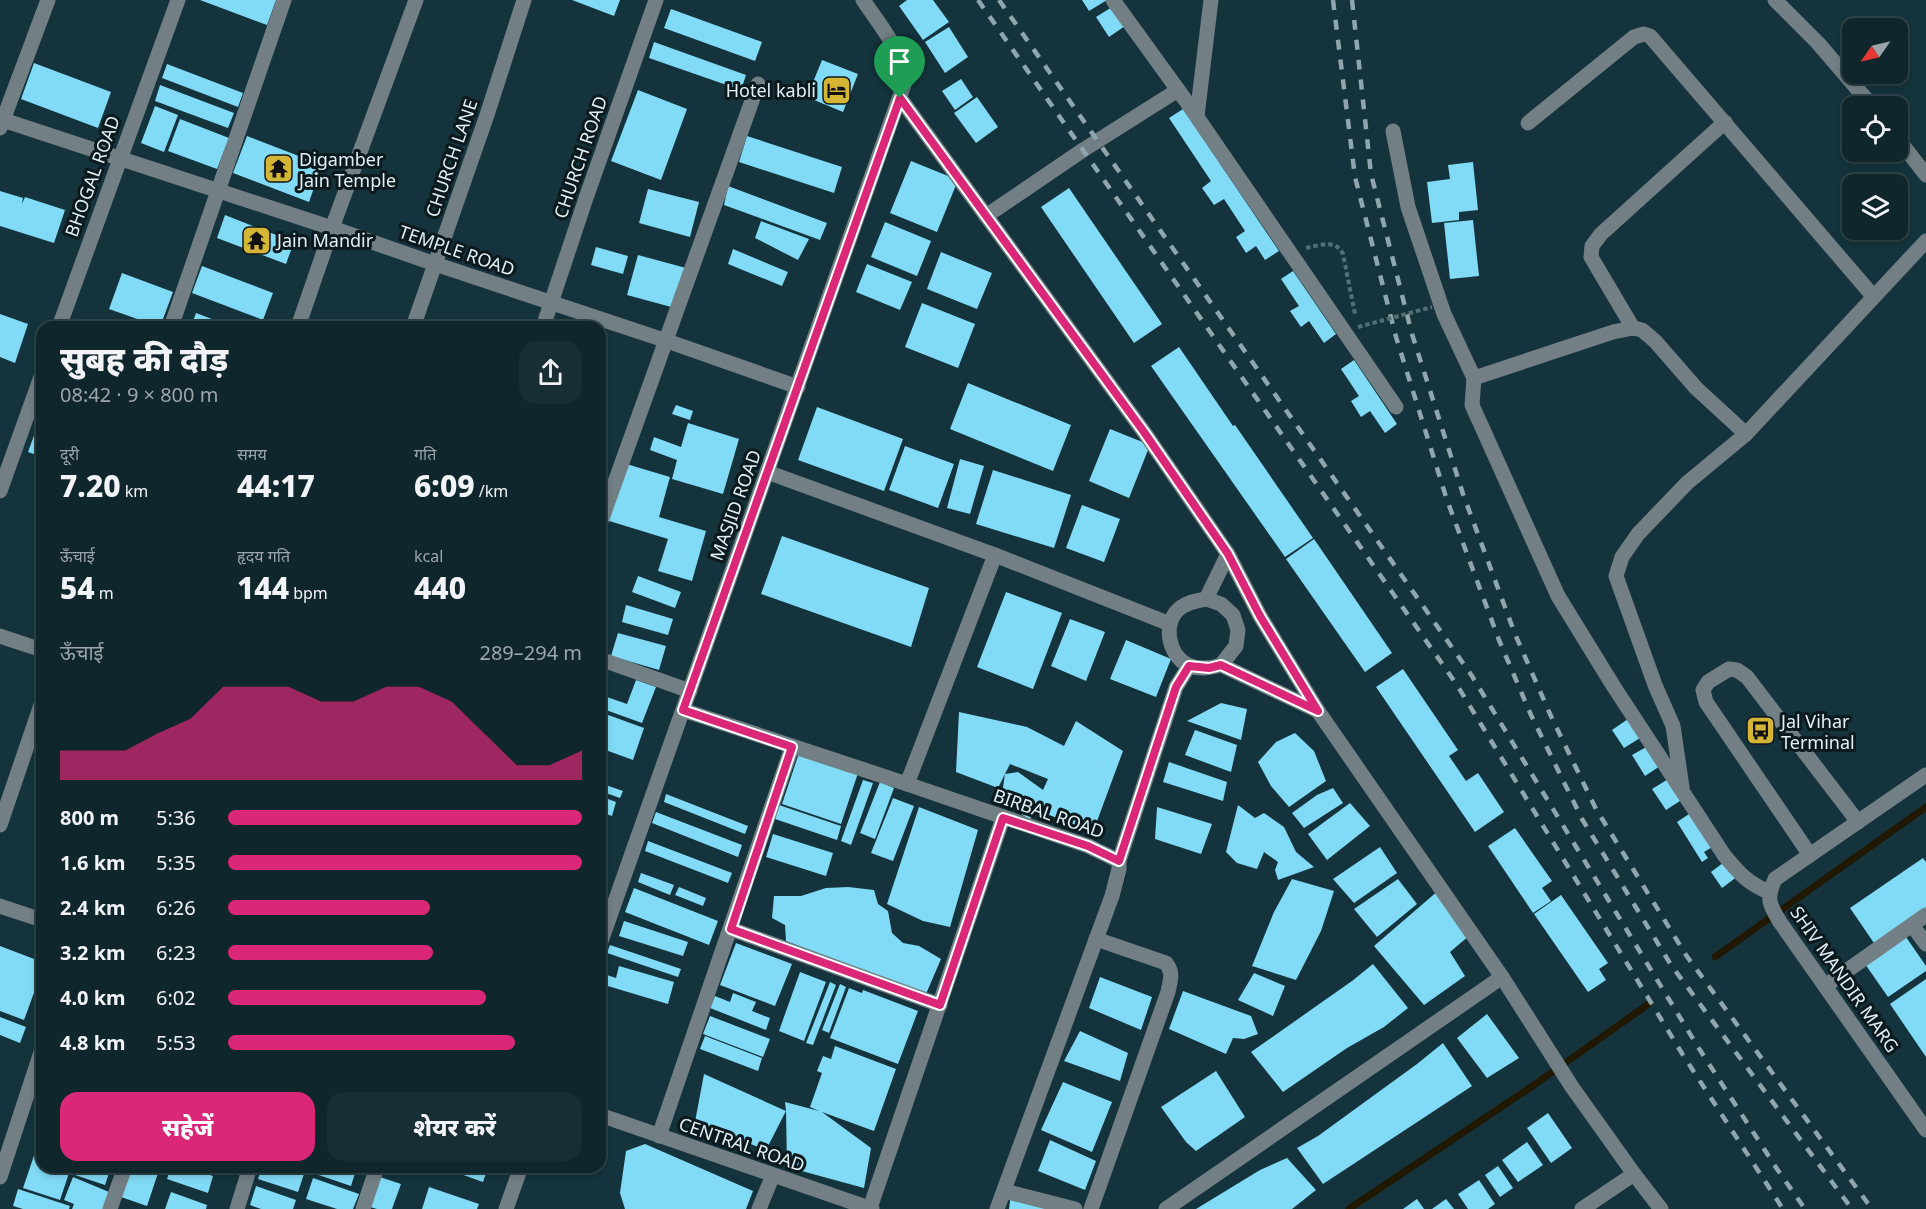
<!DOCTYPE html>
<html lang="hi">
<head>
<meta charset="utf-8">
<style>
	:root { --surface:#0f262d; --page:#182e35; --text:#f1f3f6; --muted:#9ba5aa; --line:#2f4349; --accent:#db2777 }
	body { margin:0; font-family:"Noto Sans","Noto Sans Devanagari",sans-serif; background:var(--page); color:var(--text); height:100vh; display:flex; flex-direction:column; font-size:22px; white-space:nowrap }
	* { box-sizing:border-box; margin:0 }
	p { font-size:20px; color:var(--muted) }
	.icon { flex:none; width:33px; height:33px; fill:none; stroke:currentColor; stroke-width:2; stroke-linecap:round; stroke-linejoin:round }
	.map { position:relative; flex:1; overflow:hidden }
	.panel { position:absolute; left:36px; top:321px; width:570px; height:852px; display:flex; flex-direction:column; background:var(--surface); border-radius:18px; box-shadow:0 3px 9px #0003,0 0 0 2px var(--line) }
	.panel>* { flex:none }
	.needle { width:39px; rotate:236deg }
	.fabs { position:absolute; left:1842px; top:18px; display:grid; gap:12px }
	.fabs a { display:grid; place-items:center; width:66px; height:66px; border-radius:12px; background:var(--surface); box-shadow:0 3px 9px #0003,0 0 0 2px var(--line); font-size:30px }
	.pin { position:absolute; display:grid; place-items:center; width:51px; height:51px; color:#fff; margin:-62px -26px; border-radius:50% 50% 50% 0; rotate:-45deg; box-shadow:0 0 6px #0007 }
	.pin .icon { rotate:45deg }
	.round { display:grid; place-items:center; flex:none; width:63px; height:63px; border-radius:18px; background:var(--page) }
	.headline { display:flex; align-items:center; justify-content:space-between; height:102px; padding:0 24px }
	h1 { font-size:33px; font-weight:800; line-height:45px }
	.stats { display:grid; grid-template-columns:repeat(3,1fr); gap:9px; height:102px; padding:6px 24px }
	.stats div { display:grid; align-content:center }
	.stats b { font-size:30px; font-weight:800 }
	.stats small { font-size:16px; font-weight:400 }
	.stats p { font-size:16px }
	.chart { height:168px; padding:12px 24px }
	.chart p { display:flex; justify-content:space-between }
	.chart svg { width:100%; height:108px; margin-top:6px; fill:var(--accent); opacity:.7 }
	.cta { display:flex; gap:12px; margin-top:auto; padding:12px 24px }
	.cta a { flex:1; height:69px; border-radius:18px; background:var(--accent); color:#fff; font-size:24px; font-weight:800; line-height:69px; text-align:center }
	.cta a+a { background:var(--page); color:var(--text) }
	ul { padding:0 24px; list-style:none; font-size:20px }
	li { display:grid; grid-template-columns:96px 72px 1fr; align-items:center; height:45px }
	li i { height:15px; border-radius:8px; background:var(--accent) }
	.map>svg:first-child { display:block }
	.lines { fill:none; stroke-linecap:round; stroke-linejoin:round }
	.stream { stroke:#201800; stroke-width:7 }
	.building { fill:#81dbf6 }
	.path { stroke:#546f76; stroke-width:4; stroke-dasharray:4.5 3; stroke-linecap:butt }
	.minor { stroke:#728085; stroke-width:15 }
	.rail { stroke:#8fa6ad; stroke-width:4.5; stroke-dasharray:10 10; stroke-linecap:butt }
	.path-bridge { stroke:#546f76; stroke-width:4; stroke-dasharray:4.5 3; stroke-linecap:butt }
	.route-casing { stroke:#fff; stroke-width:12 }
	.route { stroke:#db2777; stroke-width:8 }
	.labels { text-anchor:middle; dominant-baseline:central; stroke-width:6; stroke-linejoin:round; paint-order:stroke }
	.poi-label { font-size:18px; fill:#dff1f6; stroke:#0c191d; text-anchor:start }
	.street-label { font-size:18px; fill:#dff1f6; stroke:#0c191d }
</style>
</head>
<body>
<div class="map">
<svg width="1926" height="1209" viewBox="0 0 1926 1209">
	<rect width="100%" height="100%" fill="#14333c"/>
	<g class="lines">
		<g class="stream">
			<polyline points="1715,957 1926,807"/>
			<polyline points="1349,1209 1534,1085 1650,1003"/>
		</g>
	</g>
	<g class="building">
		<polygon points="200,0 276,0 267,25"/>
		<polygon points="572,0 620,0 614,16"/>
		<polygon points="907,0 933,0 949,22 923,40 899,6"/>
		<polygon points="1082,0 1107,0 1089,11"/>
		<polygon points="1112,7 1125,26 1109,37 1096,17"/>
		<polygon points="671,9 762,42 755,61 664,28"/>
		<polygon points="949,27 968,57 945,73 925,42"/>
		<polygon points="654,42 746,75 741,90 649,58"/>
		<polygon points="822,60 858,74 843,112 807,97"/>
		<polygon points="34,63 111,92 98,128 21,99"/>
		<polygon points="167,64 243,93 238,107 162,78"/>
		<polygon points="961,79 973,97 955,110 942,91"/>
		<polygon points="160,85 234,113 228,128 155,101"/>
		<polygon points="638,90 687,109 661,180 611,161"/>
		<polygon points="977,97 998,127 976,143 954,113"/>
		<polygon points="155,106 178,115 164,152 141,143"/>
		<polygon points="1183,109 1279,251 1265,260 1256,246 1246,253 1236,237 1245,231 1224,199 1214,205 1202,188 1211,181 1169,118"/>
		<polygon points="180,119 229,138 217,169 168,151"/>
		<polygon points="247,136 322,165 309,202 233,173"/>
		<polygon points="747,136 842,167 834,193 739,162"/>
		<polygon points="911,161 958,180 937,232 890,213"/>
		<polygon points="1473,162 1478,210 1459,212 1459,220 1432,223 1427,182 1450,179 1448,165"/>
		<polygon points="728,186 827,223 820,240 724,205"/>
		<polygon points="1069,188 1162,324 1134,343 1041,207"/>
		<polygon points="648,189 699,202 690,237 639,223"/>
		<polygon points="0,191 23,198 22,204 25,197 65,210 54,243 0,226"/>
		<polygon points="225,215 294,242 286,264 217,238"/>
		<polygon points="1473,220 1479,276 1450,279 1444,223"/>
		<polygon points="761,221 809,239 798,260 755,238"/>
		<polygon points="885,222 931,241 917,276 871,257"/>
		<polygon points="596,247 628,256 623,274 591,265"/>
		<polygon points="733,249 788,272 782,286 728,264"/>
		<polygon points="941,252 992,273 977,309 927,289"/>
		<polygon points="638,255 686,268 675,308 627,295"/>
		<polygon points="867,264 912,282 900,310 856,292"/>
		<polygon points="202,266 273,293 263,320 192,293"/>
		<polygon points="1293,271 1336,334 1324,343 1309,321 1301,327 1290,311 1299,306 1281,279"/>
		<polygon points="122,273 173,292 160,327 109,309"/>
		<polygon points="922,303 975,324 958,368 905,347"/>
		<polygon points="196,313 233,327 191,327"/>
		<polygon points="0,314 28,324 15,363 0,357"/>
		<polygon points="1179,347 1233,426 1235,425 1313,538 1285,557 1151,366"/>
		<polygon points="1354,360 1397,424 1385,433 1370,411 1361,417 1351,401 1359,396 1341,369"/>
		<polygon points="968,383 1071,425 1053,471 950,429"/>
		<polygon points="676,405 693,411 690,420 672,414"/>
		<polygon points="817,407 903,439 884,491 798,460"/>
		<polygon points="40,419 42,420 42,457 28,452"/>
		<polygon points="688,423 739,439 723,494 672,479 677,460 650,450 654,437 681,447"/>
		<polygon points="1110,429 1150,445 1129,498 1089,481"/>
		<polygon points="905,446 954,464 938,508 889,490"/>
		<polygon points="960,459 984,466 970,514 947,508"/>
		<polygon points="623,463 670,477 659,517 706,531 692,581 658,571 668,539 606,520"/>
		<polygon points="993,470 1071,495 1054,548 976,524"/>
		<polygon points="1082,505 1120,519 1104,562 1066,548"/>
		<polygon points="782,536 929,588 911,647 761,594"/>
		<polygon points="1314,539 1392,653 1365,672 1286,559"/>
		<polygon points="638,576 681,592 675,608 632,592"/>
		<polygon points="1006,592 1062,613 1033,689 977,667"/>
		<polygon points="626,605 673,619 668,635 622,622"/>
		<polygon points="1070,619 1105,632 1086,681 1051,666"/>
		<polygon points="618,633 666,646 659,670 611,656"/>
		<polygon points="1126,640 1171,659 1156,697 1110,679"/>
		<polygon points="1403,669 1458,750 1449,756 1466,781 1478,773 1504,812 1475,832 1376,687"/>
		<polygon points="636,680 656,687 642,723 603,709 607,697 627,704"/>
		<polygon points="1221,703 1247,709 1241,740 1187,721"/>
		<polygon points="600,712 644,728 633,760 600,748"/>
		<polygon points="959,712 1027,727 1064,746 1076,721 1123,751 1093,832 1034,809 1030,820 1001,801 1005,774 1018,772 1043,790 1048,779 1010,764 998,788 956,772"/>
		<polygon points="1628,719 1640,738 1624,748 1612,730"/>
		<polygon points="1195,730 1237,745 1231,772 1185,755"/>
		<polygon points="1295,733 1314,751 1326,781 1289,807 1271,786 1258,762 1276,742"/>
		<polygon points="1648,746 1660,766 1645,776 1632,755"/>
		<polygon points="799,753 858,773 841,824 782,804"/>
		<polygon points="1169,762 1227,782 1223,801 1163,782"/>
		<polygon points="1670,778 1683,799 1666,810 1652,789"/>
		<polygon points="863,780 873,783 851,845 841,841"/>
		<polygon points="880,782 894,788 875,839 860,833"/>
		<polygon points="600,783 623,791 620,798 600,791"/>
		<polygon points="1333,788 1343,803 1304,828 1292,813 1317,795"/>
		<polygon points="666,794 748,826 745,834 664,802"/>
		<polygon points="600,796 616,802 612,816 600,812"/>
		<polygon points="893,798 914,806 893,861 871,853"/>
		<polygon points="1350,803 1370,826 1327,860 1308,834"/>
		<polygon points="779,805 841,826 837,840 775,819"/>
		<polygon points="1238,805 1255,818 1264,813 1284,827 1296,852 1314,867 1278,880 1275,870 1278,862 1264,852 1257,869 1237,863 1226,852"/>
		<polygon points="919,807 978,830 950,927 923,921 887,904"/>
		<polygon points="1157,807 1212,824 1201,854 1155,839"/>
		<polygon points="656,812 742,845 738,857 652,823"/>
		<polygon points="1692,812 1714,846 1704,852 1708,858 1702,862 1677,822"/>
		<polygon points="1515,828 1552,881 1542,888 1551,901 1533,913 1488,846"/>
		<polygon points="773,834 833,853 826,876 766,857"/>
		<polygon points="648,841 732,873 728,883 645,851"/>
		<polygon points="1380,847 1397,873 1354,903 1333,879"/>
		<polygon points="1923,858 1926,862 1926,908 1874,943 1850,908"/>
		<polygon points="1727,860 1738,876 1722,888 1711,872"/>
		<polygon points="641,873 674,885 670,895 638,882"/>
		<polygon points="1292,879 1334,891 1321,931 1296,980 1252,966 1274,912"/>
		<polygon points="1398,879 1417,904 1377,937 1354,909"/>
		<polygon points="679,887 706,898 703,906 675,895"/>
		<polygon points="848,887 874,890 878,904 888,911 892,933 903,943 919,946 941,959 926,994 786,941 785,925 772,918 774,896 801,896 826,888"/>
		<polygon points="634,888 718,921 709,945 625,912"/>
		<polygon points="1439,890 1470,935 1450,952 1465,976 1424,1005 1374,946"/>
		<polygon points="1561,895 1608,963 1599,969 1606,980 1588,992 1534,914"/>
		<polygon points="624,921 688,942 683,956 619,936"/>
		<polygon points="1906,937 1926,966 1926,971 1888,997 1865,964"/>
		<polygon points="736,943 792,964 775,1006 720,985"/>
		<polygon points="610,945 681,969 678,977 607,953"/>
		<polygon points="0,946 42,962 42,971 24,1020 0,1011"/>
		<polygon points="1373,964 1408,1008 1384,1027 1347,1048 1283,1092 1251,1052 1352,981"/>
		<polygon points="619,966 674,982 668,1004 601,984 604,974 616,978"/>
		<polygon points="800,972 826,982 804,1041 779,1031"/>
		<polygon points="1254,973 1285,986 1273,1016 1238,1000"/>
		<polygon points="1100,977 1152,997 1141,1030 1089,1008"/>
		<polygon points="1926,979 1926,1057 1890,1004"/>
		<polygon points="830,982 836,985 813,1045 806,1043"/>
		<polygon points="840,984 846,987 829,1033 822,1030"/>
		<polygon points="849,988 862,993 863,990 918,1011 898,1064 830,1038"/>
		<polygon points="1183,991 1251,1016 1258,1034 1244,1039 1233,1038 1226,1054 1169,1029"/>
		<polygon points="733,993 756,1002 752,1011 770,1018 766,1030 710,1008 715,996 730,1002"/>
		<polygon points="1487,1014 1519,1058 1487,1078 1457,1038"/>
		<polygon points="710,1016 770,1039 763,1057 703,1034"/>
		<polygon points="0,1017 26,1027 20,1043 0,1035"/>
		<polygon points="1080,1031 1128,1053 1120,1081 1064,1061"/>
		<polygon points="705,1036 762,1058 758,1071 700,1049"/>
		<polygon points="1443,1043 1472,1086 1323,1184 1297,1148 1318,1136 1417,1064"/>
		<polygon points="835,1046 896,1069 874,1131 822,1112 871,1148 864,1188 787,1167 786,1111 766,1150 695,1122 704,1074 786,1111 785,1102 819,1111 810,1107 822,1073 817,1071 823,1056 831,1059"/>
		<polygon points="1216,1071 1245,1117 1196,1151 1186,1142 1161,1107"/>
		<polygon points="1063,1082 1112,1102 1092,1152 1041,1130"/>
		<polygon points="1548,1113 1572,1148 1551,1163 1527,1128"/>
		<polygon points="42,1132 42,1167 69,1167 71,1169 72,1167 111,1167 105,1185 69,1173 60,1200 23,1188"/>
		<polygon points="1050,1140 1096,1161 1085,1190 1038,1171"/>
		<polygon points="1527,1142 1543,1165 1518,1182 1502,1160"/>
		<polygon points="645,1144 753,1191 746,1209 625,1209 620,1193 626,1151"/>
		<polygon points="1287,1158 1316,1190 1292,1209 1196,1209 1260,1170"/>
		<polygon points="1498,1166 1513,1188 1500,1197 1485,1175"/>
		<polygon points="131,1167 139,1167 158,1173 147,1206 121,1197"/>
		<polygon points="171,1167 186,1167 213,1176 208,1193 167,1179"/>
		<polygon points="262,1167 284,1167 304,1174 298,1192 258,1179"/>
		<polygon points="295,1167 357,1167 351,1186"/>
		<polygon points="441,1167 488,1167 483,1182"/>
		<polygon points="73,1177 109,1192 103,1209 72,1209 74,1204 64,1200"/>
		<polygon points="380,1177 401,1184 392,1209 377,1209 370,1207"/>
		<polygon points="313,1178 359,1194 353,1209 337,1209 306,1199"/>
		<polygon points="1479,1180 1495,1204 1488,1209 1468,1209 1458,1194"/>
		<polygon points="256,1186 296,1200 293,1209 261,1209 250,1205"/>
		<polygon points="429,1187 479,1204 477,1209 422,1209"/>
		<polygon points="18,1189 70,1206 69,1209 23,1209 13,1206"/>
		<polygon points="171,1192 207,1205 206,1209 165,1209"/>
		<polygon points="1011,1193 1057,1209 1009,1209"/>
		<polygon points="1417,1199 1424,1209 1403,1209"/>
		<polygon points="1446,1199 1454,1209 1432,1209"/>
	</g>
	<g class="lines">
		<path class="path" d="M1306,248C1320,245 1336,239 1343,254L1355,314"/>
		<g class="minor">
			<polyline points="1113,0 1186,101 1396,407"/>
			<polyline points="1775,0 1818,43 1872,106"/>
			<polyline points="900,98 1144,432 1228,554 1260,616 1318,711 1502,977 1572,1087 1634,1174 1582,1209"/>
			<polyline points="1197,116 1211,0"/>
			<polyline points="0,119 332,228 435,264 667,341 798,387"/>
			<polyline points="1528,123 1634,37 1644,34 1650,36 1873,296"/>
			<polyline points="0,128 48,0"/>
			<path d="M1393,131L1408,207L1444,314L1474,378L1472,405L1558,596L1614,687L1724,855C1739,873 1747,883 1769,892"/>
			<polyline points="1898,139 1926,175"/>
			<polyline points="986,216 1083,150 1178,90"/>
			<polyline points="59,327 178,0"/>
			<polyline points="171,327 284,0"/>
			<polyline points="298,327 332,228 416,0"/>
			<polyline points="413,327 487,115 524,0"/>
			<polyline points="543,327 586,198 656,0"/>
			<polyline points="1633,328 1591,257 1592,246 1601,234 1725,122"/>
			<polyline points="1474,378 1613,332 1633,328 1642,330 1655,341 1696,388 1746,434"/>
			<polyline points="767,472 995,555 1170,624"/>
			<polyline points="0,491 42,374"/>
			<polyline points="600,524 758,84"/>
			<path d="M1206,599L1221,604L1233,615L1238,630L1236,646L1221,665C1212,668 1198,670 1188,665C1168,655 1162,623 1180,608C1188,602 1196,601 1206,599Z"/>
			<polyline points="1206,599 1228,554"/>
			<polyline points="0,636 42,650"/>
			<polyline points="600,659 690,691"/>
			<polyline points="1221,665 1318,711"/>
			<polyline points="683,710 907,784 1088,846 1119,861 1119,869 1112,896 997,1209"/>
			<path d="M1926,775L1775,879C1766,899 1769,904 1780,922L1926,1130"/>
			<polyline points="907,784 995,555"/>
			<polyline points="1682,787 1673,726 1655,685 1616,576 1622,557 1638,534 1687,483 1746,434 1926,241"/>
			<polyline points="0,825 42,702"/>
			<polyline points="1810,855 1706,702 1703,690 1708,682 1729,669 1737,670 1747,677 1858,822"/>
			<polyline points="1119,861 1176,687 1189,666"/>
			<polyline points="0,906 42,920"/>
			<polyline points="1912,925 1926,944"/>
			<polyline points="731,929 940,1005"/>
			<path d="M600,944L906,79C901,50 880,25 863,0"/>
			<polyline points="1825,986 1926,915"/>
			<polyline points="600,1115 872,1209"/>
			<polyline points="659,1136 792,747"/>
			<polyline points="1634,1174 1661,1209"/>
			<polyline points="0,1177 42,1049"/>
			<polyline points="1004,1191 1075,1209"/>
			<polyline points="870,1208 1003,818"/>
			<polyline points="110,1209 125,1167"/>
			<polyline points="237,1209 250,1167"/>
			<polyline points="363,1209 377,1167"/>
			<polyline points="506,1209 521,1167"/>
			<polyline points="759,1209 773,1175"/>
			<path d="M1091,1209L1168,992C1170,981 1174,973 1166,963L1096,939"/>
			<polyline points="1166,1209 1502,977"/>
		</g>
		<g class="rail">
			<polyline points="978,0 1457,685 1683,1055 1783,1209"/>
			<polyline points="999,0 1472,676 1698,1047 1777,1169 1805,1209"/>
			<polyline points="1333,0 1355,177 1396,337 1447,500 1499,640 1531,715 1582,819 1671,965 1852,1209"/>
			<polyline points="1352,0 1371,174 1412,334 1463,494 1515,634 1550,714 1596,809 1686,955 1872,1209"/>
		</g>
		<polyline class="path-bridge" points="1358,327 1432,307"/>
	</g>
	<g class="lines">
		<defs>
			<polygon id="route" points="900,98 1144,432 1228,554 1260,616 1318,711 1221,665 1209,668 1189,666 1176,687 1119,861 1088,846 1003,818 940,1005 731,929 792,747 683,710"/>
		</defs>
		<use href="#route" class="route-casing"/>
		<use href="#route" class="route"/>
	</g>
	<defs>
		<symbol id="hotel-square" viewBox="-11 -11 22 22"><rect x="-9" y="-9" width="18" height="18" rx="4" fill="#d5b535" stroke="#0c191d"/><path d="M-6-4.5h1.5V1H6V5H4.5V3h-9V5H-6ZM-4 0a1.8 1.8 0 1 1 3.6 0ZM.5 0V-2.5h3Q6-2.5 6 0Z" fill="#111"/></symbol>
		<symbol id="temple-square" viewBox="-11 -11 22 22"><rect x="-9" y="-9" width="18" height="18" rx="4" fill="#d5b535" stroke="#0c191d"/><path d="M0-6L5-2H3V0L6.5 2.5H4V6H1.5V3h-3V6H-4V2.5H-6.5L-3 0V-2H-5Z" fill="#111"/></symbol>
		<symbol id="bus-square" viewBox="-11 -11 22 22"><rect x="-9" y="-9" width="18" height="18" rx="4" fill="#d5b535" stroke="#0c191d"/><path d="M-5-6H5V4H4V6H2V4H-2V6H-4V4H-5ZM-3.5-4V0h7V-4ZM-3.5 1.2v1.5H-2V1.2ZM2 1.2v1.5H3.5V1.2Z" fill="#111"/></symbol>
	</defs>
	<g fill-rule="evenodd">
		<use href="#hotel-square" x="820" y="74" width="33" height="33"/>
		<use href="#temple-square" x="262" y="152" width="33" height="33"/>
		<use href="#temple-square" x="240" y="224" width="33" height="33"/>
		<use href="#bus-square" x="1744" y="714" width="33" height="33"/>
	</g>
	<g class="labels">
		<g class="poi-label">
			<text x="816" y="90" text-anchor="end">Hotel kabli</text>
			<text x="299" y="159">Digamber<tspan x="299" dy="21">Jain Temple</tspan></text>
			<text x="277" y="240">Jain Mandir</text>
			<text x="1781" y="721">Jal Vihar<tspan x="1781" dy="21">Terminal</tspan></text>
		</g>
		<g class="street-label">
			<text transform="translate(580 157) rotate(-71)">CHURCH ROAD</text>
			<text transform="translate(451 158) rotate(-71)">CHURCH LANE</text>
			<text transform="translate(92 176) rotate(-70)">BHOGAL ROAD</text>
			<text transform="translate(457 250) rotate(19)">TEMPLE ROAD</text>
			<text transform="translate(735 505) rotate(-70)">MASJID ROAD</text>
			<text transform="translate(1049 813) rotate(19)">BIRBAL ROAD</text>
			<text transform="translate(1845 979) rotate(55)">SHIV MANDIR MARG</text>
			<text transform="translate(742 1144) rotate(19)">CENTRAL ROAD</text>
		</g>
	</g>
</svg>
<div class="fabs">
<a><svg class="needle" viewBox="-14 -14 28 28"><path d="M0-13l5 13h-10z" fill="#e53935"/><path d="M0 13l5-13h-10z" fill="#9ba5aa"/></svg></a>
<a><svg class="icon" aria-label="locate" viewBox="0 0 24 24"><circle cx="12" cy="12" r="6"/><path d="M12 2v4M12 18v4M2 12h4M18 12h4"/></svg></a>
<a><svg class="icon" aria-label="layers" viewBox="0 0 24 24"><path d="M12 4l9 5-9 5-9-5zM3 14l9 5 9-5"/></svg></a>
</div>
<div class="pin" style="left:900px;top:98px;background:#1e9e55"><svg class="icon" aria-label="arrive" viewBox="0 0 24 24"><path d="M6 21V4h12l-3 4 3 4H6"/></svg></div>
<section class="panel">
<div class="headline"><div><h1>सुबह की दौड़</h1><p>08:42 · 9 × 800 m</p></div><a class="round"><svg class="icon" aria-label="share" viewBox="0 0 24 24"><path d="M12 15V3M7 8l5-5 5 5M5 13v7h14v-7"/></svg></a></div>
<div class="stats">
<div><p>दूरी</p><b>7.20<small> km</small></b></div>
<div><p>समय</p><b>44:17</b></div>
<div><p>गति</p><b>6:09<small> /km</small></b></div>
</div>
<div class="stats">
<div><p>ऊँचाई</p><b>54<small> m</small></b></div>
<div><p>हृदय गति</p><b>144<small> bpm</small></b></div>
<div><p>kcal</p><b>440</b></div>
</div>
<div class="chart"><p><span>ऊँचाई</span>289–294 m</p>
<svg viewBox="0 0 160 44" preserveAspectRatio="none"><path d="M0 44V32L10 32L20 32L30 25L40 19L50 6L60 6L70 6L80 12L90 12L100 6L110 6L120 12L130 25L140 38L150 38L160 32V44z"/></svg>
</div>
<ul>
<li><b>800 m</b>5:36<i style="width:100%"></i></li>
<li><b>1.6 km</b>5:35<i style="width:100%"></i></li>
<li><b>2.4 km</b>6:26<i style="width:57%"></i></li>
<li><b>3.2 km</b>6:23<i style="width:58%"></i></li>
<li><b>4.0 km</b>6:02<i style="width:73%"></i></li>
<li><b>4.8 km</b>5:53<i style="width:81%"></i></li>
</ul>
<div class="cta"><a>सहेजें</a><a>शेयर करें</a></div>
</section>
</div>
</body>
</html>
